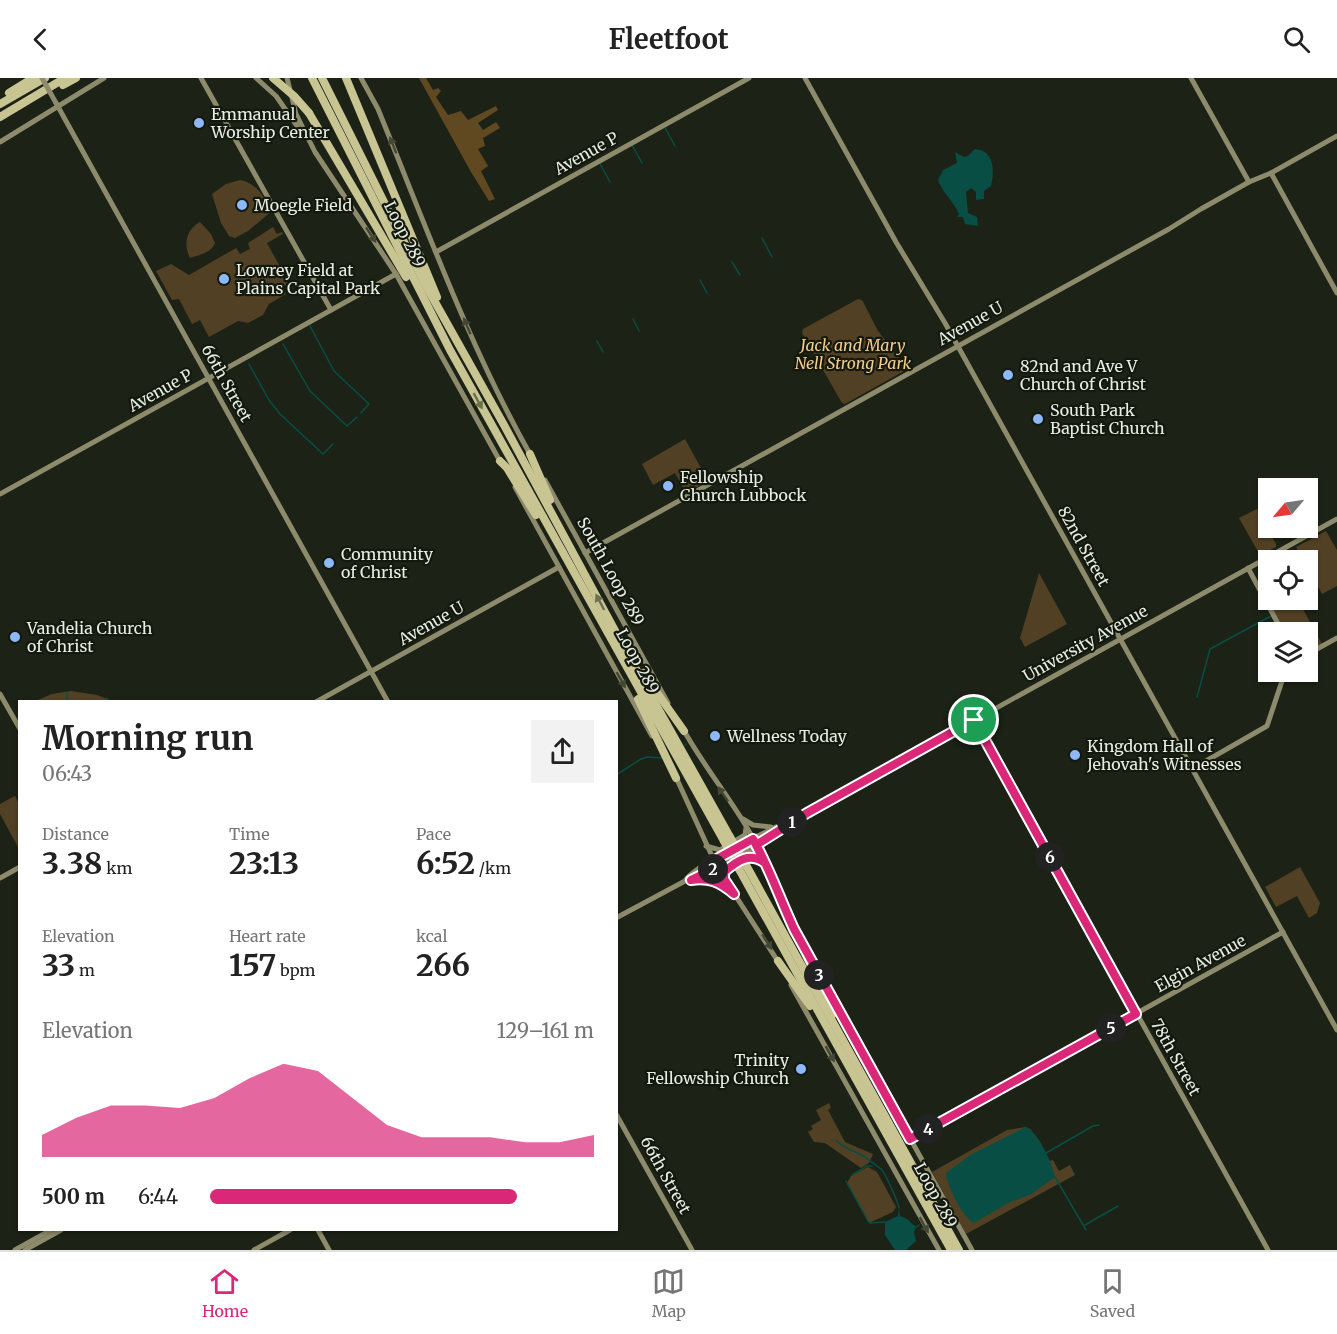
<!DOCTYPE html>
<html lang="en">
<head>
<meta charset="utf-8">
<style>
	:root { --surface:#fff; --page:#f2f2f2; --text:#222; --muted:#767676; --line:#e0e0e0; --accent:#db2777 }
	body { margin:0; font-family:Merriweather,serif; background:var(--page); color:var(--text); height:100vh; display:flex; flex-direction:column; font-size:22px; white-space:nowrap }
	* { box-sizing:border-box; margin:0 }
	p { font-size:20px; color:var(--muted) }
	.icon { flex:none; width:33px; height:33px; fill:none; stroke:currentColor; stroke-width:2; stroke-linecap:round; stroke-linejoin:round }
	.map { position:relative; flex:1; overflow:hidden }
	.sheet { position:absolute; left:18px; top:622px; width:600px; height:531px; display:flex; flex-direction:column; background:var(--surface); border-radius:0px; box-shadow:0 2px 4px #0004 }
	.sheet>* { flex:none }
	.needle { width:39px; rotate:241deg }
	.tools { position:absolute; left:1258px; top:400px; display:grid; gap:12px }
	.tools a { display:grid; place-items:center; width:60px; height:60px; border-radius:0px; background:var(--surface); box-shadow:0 2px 4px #0004; font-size:30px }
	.pin { position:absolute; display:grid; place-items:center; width:51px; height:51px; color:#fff; margin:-26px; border:3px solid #fff; border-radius:50%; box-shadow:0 2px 6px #0007 }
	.km { position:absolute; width:30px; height:30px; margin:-15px; border-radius:50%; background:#222; color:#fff; font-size:16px; line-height:30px; text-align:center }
	.round { display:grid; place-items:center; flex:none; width:63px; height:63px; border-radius:0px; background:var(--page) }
	.headline { display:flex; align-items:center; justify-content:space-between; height:102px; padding:0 24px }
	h1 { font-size:33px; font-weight:700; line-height:45px }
	.stats { display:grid; grid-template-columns:repeat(3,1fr); gap:9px; height:102px; padding:6px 24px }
	.stats div { display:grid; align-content:center }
	.stats b { font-size:30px; font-weight:700 }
	.stats small { font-size:16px; font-weight:400 }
	.stats p { font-size:16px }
	.chart { height:168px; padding:12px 24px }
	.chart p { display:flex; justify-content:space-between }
	.chart svg { width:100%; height:108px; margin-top:6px; fill:var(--accent); opacity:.7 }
	ul { padding:0 24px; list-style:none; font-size:20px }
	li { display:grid; grid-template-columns:96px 72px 1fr; align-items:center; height:45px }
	li i { height:15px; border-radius:8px; background:var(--accent) }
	header { display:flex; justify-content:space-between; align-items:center; height:78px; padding:0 24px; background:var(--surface); font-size:27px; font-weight:700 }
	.dock { display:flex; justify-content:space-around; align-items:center; height:84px; border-top:2px solid var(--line); background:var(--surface); font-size:16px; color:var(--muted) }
	.dock a { display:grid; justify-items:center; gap:3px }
	.dock .current { color:var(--accent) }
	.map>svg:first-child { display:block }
	.green { fill:#524024 }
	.forest { fill:#604820 }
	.water { fill:#084e45 }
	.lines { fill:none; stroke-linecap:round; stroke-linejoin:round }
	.stream { stroke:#084e45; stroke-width:1.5 }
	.secondary { stroke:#8d8b6c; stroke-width:5 }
	.highway { stroke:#c8c593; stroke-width:8 }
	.secondary-bridge { stroke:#8d8b6c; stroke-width:5 }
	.highway-bridge { stroke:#c8c593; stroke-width:8 }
	.oneway { fill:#444733 }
	.oneway2 { fill:#6e6f50 }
	.route-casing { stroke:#fff; stroke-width:12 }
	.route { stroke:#db2777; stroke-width:8 }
	.poi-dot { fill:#8db9fc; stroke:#13190d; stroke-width:2 }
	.labels { text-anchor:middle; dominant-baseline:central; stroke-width:4.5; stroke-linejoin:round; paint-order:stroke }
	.poi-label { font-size:16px; fill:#e8ece4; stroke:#13190d; text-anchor:start }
	.street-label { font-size:16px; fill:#e8ece4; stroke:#13190d }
	.park-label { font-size:16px; font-style:italic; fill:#f7cd8c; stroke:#13190d }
</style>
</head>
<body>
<header><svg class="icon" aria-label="back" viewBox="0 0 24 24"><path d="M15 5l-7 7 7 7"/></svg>Fleetfoot<svg class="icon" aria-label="search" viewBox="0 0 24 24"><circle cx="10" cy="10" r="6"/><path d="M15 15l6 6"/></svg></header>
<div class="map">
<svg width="1337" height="1172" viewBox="0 0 1337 1172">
	<rect width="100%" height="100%" fill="#1c2216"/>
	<g class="green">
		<path d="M240,102C257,105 264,119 272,133L248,153L235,160L229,158L221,145L212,116L226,106Z"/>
		<path d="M200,144L211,156L215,165C211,175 199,177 190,180C183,166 186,152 200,144Z"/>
		<polygon points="273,149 277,156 282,154 283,156 267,165 289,205 282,209 286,216 269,226 263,237 248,245 238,243 209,259 200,242 192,246 179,221 172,222 156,193 171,186 189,197 236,170 240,176 250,171 248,165"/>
		<polygon points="858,221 862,222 878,253 905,288 904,293 845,326 842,325 802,255 803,251"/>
		<polygon points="685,361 708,403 686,415 675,395 653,407 642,386"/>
		<polygon points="1257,431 1276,466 1276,469 1260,477 1239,440"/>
		<polygon points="1326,453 1337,472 1337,508 1322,516 1308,490 1308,483 1304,483 1296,469"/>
		<polygon points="1039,495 1067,546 1025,569 1020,560"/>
		<polygon points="1269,513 1269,522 1298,522 1322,566 1308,573 1308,555 1286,555 1264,516"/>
		<polygon points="71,613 97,617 115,624 33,624 52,616"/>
		<polygon points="15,718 19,726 20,768 18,769 0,736 0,726"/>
		<polygon points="1300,789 1320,825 1317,835 1309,840 1297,818 1276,829 1265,809"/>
		<polygon points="829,1025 831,1030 828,1032 845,1064 873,1076 869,1085 861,1090 825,1065 814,1064 808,1054 813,1051 811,1048 821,1042 816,1032"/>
		<polygon points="1026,1049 1032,1052 1030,1054 1033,1058 1035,1057 1050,1083 1053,1082 1059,1093 1070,1087 1075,1097 966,1156 932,1094 1007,1052"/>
		<polygon points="868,1089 877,1094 896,1129 893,1134 869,1145 847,1105 851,1098"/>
	</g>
	<polygon class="forest" points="419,0 426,0 433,12 438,10 441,13 436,19 448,37 461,33 468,42 496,28 498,32 478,45 483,52 496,44 500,50 483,60 485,68 478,71 488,88 481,93 495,121 489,123 471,94"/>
	<g class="water">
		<path d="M975,71C994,72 995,93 991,108L984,113V121L976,122V114L971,110L966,114L968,135L977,139L978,148L965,146L963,139H957L959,136C955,125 942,114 938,102L943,92L957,85L955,74L964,79L968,78Z"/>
		<path d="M1026,1049C1039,1055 1052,1085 1055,1099L1030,1117L1010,1124L974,1145C963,1140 947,1108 946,1095L972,1076Z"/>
		<polygon points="899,1130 900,1138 907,1141 916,1149 914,1154 916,1163 906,1172 895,1172 885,1157 885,1144 898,1138"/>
	</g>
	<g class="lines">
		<g class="stream">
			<polyline points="664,48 675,68"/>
			<polyline points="632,67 642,85"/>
			<polyline points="599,84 610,104"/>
			<polyline points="762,160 772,179"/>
			<polyline points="732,184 740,197"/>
			<polyline points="700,202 707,215"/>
			<polyline points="633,241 639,253"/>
			<polyline points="310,248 334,293 369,326 361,335"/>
			<polyline points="597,263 603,274"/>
			<polyline points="283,266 310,313 347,348 357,339"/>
			<polyline points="249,286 269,322 280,336 323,376 333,366"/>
			<polyline points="67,614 67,624"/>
			<polyline points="1197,619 1210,571 1271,538"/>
			<polyline points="104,624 107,620"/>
			<polyline points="685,667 686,666"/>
			<polyline points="616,697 641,681 647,679 662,680"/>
			<path d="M836,1062C843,1070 853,1072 861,1077C868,1080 875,1087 881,1091C885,1094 898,1124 899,1130"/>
			<polyline points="1046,1075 1093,1048 1099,1047"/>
			<polyline points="852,1097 867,1088 872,1088"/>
			<polyline points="1055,1099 1086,1152"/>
			<polyline points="846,1103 868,1143 870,1145 885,1144"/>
			<polyline points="944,1133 946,1132"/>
			<polyline points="1085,1147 1118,1128"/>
			<polyline points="916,1149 919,1147"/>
		</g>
		<g class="secondary">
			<polyline points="201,0 331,232"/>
			<polyline points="256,0 276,18 302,55"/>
			<polyline points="287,0 296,36 315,74 396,196 501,385"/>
			<path d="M361,0L378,31C426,148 469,268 531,378"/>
			<polyline points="805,0 896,164 945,245 1337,952"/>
			<polyline points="1191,0 1249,104"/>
			<polyline points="56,25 388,624"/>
			<polyline points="0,64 104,0"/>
			<polyline points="1271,95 1337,215"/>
			<polyline points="436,174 749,0"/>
			<polyline points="545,402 668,625"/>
			<polyline points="515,409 652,658"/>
			<polyline points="0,416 396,196"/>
			<polyline points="585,475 1169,151 1201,131 1249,104 1271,95 1337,58"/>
			<polyline points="1248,490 1283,555"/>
			<polyline points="1308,576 1337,560"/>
			<polyline points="0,616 20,651"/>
			<polyline points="316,624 559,489"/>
			<polyline points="974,642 1268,1172"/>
			<path d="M683,651C702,685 726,715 746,748C766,781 778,818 795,852"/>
			<polyline points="1192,691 1267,648 1285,594"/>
			<polyline points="675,697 717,789 779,885"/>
			<polyline points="743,741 753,747 771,749"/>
			<polyline points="706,768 720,772 745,757 746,750"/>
			<polyline points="0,800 20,789"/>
			<polyline points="695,801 716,803 728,811"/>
			<path d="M724,801C723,789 743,780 754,778L764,784"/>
			<path d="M685,803C694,787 757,759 776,749L783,748"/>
			<path d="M616,840L685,803L691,802C713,790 768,766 783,748L827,724L1337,441"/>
			<polyline points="815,889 972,1172"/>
			<polyline points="791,907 939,1172"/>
			<polyline points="616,1036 692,1172"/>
			<polyline points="910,1061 1283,854"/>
			<polyline points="318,1152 329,1172"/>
			<polyline points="15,1172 51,1152"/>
			<polyline points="25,1172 61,1152"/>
			<polyline points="254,1172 290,1152"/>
		</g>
		<g class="highway">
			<polyline points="312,0 450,272 724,763"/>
			<polyline points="322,0 426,208 504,347 627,575 730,759"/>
			<polyline points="346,0 437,219"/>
			<polyline points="63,7 76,0"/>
			<polyline points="9,15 33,0"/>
			<polyline points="0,26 45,0"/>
			<polyline points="309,35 406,199"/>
			<polyline points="0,39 65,0"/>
			<polyline points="530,376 550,422"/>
			<polyline points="500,383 507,390 536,437"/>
			<polyline points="643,595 684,653"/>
			<polyline points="638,621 676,700"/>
			<polyline points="746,787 959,1172"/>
			<polyline points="739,791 951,1172"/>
			<polyline points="794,851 833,936"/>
			<polyline points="778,883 810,928"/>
		</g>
		<polyline class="secondary-bridge" points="42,0 56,25"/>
		<g class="highway-bridge">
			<polyline points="273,0 294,18 309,35"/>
			<polyline points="730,759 746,787"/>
			<polyline points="724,763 739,791"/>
		</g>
	</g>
	<defs><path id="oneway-solid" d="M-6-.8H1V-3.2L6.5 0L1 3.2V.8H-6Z" transform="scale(1.5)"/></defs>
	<g class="oneway">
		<use href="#oneway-solid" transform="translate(393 67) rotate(-112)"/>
		<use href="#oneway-solid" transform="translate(371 157) rotate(57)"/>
		<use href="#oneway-solid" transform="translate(467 248) rotate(-113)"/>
		<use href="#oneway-solid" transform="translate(621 602) rotate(61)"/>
		<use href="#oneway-solid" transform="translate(723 716) rotate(-125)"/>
		<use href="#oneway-solid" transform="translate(767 864) rotate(57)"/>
		<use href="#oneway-solid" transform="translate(830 976) rotate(61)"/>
		<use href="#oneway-solid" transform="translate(924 1147) rotate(61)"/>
	</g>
	<g class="oneway2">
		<use href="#oneway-solid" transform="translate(478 323) rotate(61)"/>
		<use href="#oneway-solid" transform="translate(600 524) rotate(-118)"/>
	</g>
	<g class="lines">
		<defs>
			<path id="route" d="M974,642L807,735L756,767L765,785C750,774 738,782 724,794V801L734,816C720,804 709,799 691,802L717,789L713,783L753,761C769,789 780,821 794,851L910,1061L1136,936L974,642"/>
		</defs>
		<use href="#route" class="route-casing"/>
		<use href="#route" class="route"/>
	</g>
	<g class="poi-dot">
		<circle cx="199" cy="45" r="6"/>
		<circle cx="242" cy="127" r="6"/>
		<circle cx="224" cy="201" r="6"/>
		<circle cx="1008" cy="297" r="6"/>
		<circle cx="1038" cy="341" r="6"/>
		<circle cx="668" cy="408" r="6"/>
		<circle cx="329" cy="485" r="6"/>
		<circle cx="15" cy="559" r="6"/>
		<circle cx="715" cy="658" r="6"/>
		<circle cx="1075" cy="677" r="6"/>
		<circle cx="801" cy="991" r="6"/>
	</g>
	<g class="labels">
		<g class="poi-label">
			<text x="211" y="36">Emmanual<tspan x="211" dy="18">Worship Center</tspan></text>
			<text x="254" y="127">Moegle Field</text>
			<text x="236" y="192">Lowrey Field at<tspan x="236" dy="18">Plains Capital Park</tspan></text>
			<text x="1020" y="288">82nd and Ave V<tspan x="1020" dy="18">Church of Christ</tspan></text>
			<text x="1050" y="332">South Park<tspan x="1050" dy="18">Baptist Church</tspan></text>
			<text x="680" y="399">Fellowship<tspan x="680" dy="18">Church Lubbock</tspan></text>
			<text x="341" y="476">Community<tspan x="341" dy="18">of Christ</tspan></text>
			<text x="27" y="550">Vandelia Church<tspan x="27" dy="18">of Christ</tspan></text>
			<text x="727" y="658">Wellness Today</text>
			<text x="1087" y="668">Kingdom Hall of<tspan x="1087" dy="18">Jehovah's Witnesses</tspan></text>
			<text x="789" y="982" text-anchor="end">Trinity<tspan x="789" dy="18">Fellowship Church</tspan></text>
		</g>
		<g class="street-label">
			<text transform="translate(586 75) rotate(-29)">Avenue P</text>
			<text transform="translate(405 156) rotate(63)">Loop 289</text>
			<text transform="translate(970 245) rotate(-29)">Avenue U</text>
			<text transform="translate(227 305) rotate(61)">66th Street</text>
			<text transform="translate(160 312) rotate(-29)">Avenue P</text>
			<text transform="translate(1084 468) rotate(61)">82nd Street</text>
			<text transform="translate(611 493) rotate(61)">South Loop 289</text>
			<text transform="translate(431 545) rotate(-29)">Avenue U</text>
			<text transform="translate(1085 565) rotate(-29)">University Avenue</text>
			<text transform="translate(638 583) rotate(61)">Loop 289</text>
			<text transform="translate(1200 885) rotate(-29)">Elgin Avenue</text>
			<text transform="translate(1176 979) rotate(61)">78th Street</text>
			<text transform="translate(666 1097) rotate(61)">66th Street</text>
			<text transform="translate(936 1117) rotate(61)">Loop 289</text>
		</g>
		<g class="park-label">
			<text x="853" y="267">Jack and Mary<tspan x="853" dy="18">Nell Strong Park</tspan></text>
		</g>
	</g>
</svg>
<div class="tools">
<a><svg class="needle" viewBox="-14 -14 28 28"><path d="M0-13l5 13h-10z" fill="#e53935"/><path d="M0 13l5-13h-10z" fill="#767676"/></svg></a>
<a><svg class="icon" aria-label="locate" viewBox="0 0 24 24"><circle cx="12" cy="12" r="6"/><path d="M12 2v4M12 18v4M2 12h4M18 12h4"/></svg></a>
<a><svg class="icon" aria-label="layers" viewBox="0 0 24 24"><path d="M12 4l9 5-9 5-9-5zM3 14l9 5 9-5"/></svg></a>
</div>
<div class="pin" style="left:974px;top:642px;background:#1e9e55"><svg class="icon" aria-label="arrive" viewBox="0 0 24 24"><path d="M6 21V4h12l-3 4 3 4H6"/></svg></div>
<b class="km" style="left:792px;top:744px">1</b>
<b class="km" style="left:713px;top:791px">2</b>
<b class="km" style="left:819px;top:897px">3</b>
<b class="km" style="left:928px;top:1051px">4</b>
<b class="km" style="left:1111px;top:950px">5</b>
<b class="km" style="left:1050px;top:779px">6</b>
<section class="sheet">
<div class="headline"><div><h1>Morning run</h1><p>06:43</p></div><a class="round"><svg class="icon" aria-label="share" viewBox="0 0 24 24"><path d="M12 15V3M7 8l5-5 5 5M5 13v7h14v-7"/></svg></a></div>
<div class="stats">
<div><p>Distance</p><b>3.38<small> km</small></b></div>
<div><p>Time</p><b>23:13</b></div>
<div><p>Pace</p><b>6:52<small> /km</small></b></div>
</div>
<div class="stats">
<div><p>Elevation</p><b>33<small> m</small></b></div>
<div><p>Heart rate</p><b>157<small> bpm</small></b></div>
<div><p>kcal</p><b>266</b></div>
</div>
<div class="chart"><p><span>Elevation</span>129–161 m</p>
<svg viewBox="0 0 160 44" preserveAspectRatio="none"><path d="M0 44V35L10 28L20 23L30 23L40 24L50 20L60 12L70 6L80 9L90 20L100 31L110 36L120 36L130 36L140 38L150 38L160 35V44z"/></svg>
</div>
<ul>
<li><b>500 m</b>6:44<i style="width:80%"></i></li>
</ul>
</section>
</div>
<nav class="dock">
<a class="current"><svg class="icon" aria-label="home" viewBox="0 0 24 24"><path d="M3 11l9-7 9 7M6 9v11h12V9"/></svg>Home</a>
<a><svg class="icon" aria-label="map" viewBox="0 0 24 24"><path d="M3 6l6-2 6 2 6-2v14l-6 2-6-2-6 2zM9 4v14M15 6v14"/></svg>Map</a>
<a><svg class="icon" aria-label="saved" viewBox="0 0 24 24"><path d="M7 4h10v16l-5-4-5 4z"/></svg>Saved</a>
</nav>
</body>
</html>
